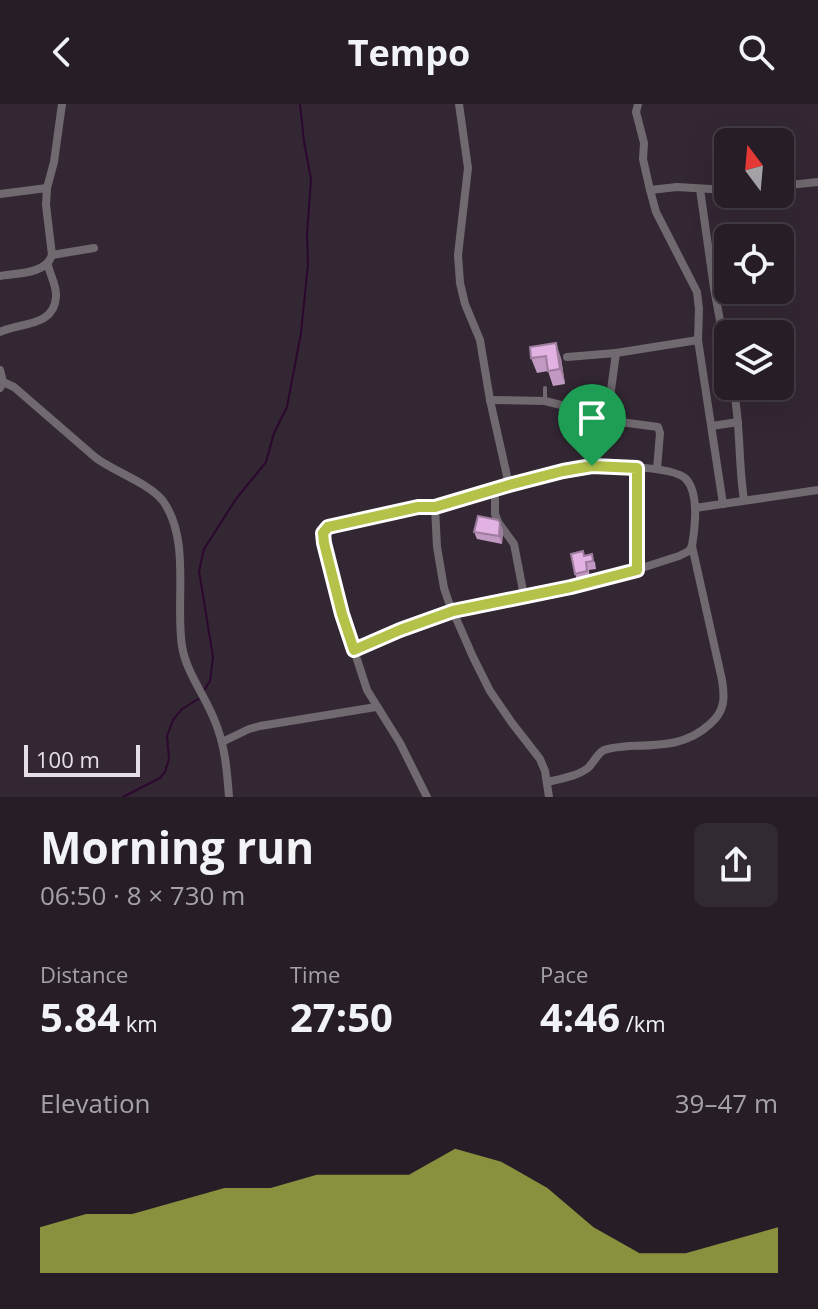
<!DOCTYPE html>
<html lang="en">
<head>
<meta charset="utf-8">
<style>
	:root { --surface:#261d26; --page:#322a32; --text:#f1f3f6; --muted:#a4a2a7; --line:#423b43; --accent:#b4c24a }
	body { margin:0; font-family:"Open Sans",sans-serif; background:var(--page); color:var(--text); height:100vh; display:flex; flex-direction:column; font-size:30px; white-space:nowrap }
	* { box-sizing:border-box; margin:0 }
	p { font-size:26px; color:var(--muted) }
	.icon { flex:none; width:44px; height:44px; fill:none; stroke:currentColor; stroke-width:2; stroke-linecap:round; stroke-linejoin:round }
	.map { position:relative; height:693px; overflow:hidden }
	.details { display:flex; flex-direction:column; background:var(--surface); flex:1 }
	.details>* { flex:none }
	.needle { width:52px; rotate:344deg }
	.buttons { position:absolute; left:714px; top:24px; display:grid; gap:16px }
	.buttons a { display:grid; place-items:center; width:80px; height:80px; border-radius:12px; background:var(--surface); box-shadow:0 8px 32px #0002,0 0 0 2px var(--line); font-size:40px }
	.scale { position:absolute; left:24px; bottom:20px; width:116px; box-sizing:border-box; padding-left:8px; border:4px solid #e7dfe7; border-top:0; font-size:22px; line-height:28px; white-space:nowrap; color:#e7dfe7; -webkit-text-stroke:6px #332733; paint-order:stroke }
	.pin { position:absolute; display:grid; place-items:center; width:68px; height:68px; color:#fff; margin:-82px -34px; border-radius:50% 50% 50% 0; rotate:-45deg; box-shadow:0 0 8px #0007 }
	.pin .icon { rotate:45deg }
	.round { display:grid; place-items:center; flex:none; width:84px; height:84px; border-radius:12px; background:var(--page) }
	.overview { display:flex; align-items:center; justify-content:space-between; height:136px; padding:0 40px }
	h1 { font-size:44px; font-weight:700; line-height:60px }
	.figures { display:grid; grid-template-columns:repeat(3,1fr); gap:12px; height:136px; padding:8px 40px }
	.figures div { display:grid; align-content:center }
	.figures b { font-size:40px; font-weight:700 }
	.figures small { font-size:22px; font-weight:400 }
	.figures p { font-size:22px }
	.chart { height:224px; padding:16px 40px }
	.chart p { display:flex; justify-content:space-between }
	.chart svg { width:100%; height:144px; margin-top:8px; fill:var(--accent); opacity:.7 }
	header { display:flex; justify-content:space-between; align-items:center; height:104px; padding:0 40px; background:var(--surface); font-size:36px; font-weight:700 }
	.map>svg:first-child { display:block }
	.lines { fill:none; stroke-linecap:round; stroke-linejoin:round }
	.stream { stroke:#2c072e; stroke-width:2 }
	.service { stroke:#706a70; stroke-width:4 }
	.minor { stroke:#706a70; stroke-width:8 }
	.wall { fill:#c299c2 }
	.shaded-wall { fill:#9e7d9e }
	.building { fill:#e1b2e2; stroke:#9e7d9e; stroke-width:2 }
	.route-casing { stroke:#fff; stroke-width:16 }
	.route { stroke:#b4c24a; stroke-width:10 }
</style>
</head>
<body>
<header><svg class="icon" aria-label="back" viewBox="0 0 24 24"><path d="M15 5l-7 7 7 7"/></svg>Tempo<svg class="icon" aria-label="search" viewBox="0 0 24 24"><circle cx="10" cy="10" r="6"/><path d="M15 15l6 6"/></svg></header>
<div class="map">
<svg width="818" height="693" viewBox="0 0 818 693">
	<rect width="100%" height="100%" fill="#332733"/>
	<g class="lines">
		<g class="stream">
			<polyline points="203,588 210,577 213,553 199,467 204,445 236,395 266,358 274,329 287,303 301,229 308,160 307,131 311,75 304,38 300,0"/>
			<polyline points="123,693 160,674 165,668 169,655 167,632 173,616 182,605 200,594"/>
		</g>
		<polyline class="service" points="545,284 545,295"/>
		<g class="minor">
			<polyline points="459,0 468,64 458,151 460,179 465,200 480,236 490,296 509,381 435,403 437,443 444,484 448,496 473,553 490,587 512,619 540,655 545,667 549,693"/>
			<polyline points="638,0 636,8 644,39 643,55 650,86"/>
			<polyline points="780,82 818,78"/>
			<polyline points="700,85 714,184 728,260"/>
			<polyline points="0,90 47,84"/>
			<polyline points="52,151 94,144"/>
			<path d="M0,172C18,169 46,170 52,151L46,101L47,84L54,58L62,0"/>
			<path d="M0,228C21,218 54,223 56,193C57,182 50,171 48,161"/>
			<polyline points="567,253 616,249 698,236"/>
			<polyline points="0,266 3,278 0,284"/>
			<path d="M3,278L14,283L96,354C115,368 149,379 163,397C191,436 175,498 182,542C186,568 204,590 214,615C225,640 227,666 229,693"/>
			<path d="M733,282C741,320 738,358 744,396"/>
			<polyline points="490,296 545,297 569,303"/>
			<polyline points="613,317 611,286 616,249"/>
			<polyline points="712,322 738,318"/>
			<polyline points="592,362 600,323 607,318 613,317 658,323 660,329 657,365"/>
			<polyline points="495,386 495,410 498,418 514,440 524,492"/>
			<polyline points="723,400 698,236 699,205 697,188 656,108 650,86 677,83 728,86"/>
			<path d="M435,403H418L333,421L328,423L323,429L331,470L354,546L400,526L453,507L571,483L626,469L679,452L689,447L692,442C695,424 699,389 686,375C673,361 596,361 576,364C553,368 531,375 509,381"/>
			<polyline points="695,404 818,386"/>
			<polyline points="637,466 637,364"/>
			<polyline points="354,546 367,586 400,639 427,693"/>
			<polyline points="222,638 249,625 260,622 376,603"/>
			<path d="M547,678C560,675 578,672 588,664C594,658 597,650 604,646C612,643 621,643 629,642C660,641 686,642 710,620C725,607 725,594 722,576L692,442"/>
		</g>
	</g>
	<g class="wall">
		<polygon points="530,243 561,254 565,280 553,282 548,267 537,269 531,254"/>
		<polygon points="500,419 503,427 502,440 477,435 474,428"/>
		<polygon points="585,452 595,458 596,465 589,466 590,475 578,478 575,470"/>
	</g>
	<g class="shaded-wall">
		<polygon points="556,239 561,254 565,280 560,265"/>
		<polygon points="500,419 503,427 502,440 499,432"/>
	</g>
	<g class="building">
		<polygon points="556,239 560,265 548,267 546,252 531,254 530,243"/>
		<polygon points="478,412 498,416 500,419 499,432 474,428"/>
		<polygon points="583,447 584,452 592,450 593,457 586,458 587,467 575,470 571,450"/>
	</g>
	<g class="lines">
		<defs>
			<polygon id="route" points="592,362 637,364 637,466 571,483 453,507 400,526 354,546 342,510 324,439 323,429 328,423 418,403 435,403 509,381 563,367"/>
		</defs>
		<use href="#route" class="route-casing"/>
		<use href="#route" class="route"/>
	</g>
</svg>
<div class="buttons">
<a><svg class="needle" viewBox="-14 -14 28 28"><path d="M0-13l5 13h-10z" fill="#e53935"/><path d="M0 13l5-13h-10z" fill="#a4a2a7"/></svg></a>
<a><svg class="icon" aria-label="locate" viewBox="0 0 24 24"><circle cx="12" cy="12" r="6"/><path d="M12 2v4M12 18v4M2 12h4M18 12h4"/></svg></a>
<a><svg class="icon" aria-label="layers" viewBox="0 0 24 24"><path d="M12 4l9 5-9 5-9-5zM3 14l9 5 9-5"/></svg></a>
</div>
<div class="scale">100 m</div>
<div class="pin" style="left:592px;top:362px;background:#1e9e55"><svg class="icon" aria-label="arrive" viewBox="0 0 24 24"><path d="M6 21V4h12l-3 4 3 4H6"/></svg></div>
</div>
<section class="details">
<div class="overview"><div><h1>Morning run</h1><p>06:50 · 8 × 730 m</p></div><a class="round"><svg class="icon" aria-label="share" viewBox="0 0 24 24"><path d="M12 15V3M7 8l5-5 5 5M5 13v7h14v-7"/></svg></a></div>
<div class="figures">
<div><p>Distance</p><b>5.84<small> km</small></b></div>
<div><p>Time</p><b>27:50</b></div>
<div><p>Pace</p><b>4:46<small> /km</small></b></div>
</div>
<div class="chart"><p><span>Elevation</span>39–47 m</p>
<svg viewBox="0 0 160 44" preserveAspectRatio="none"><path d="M0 44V30L10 26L20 26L30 22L40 18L50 18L60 14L70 14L80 14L90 6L100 10L110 18L120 30L130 38L140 38L150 34L160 30V44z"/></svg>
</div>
</section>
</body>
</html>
